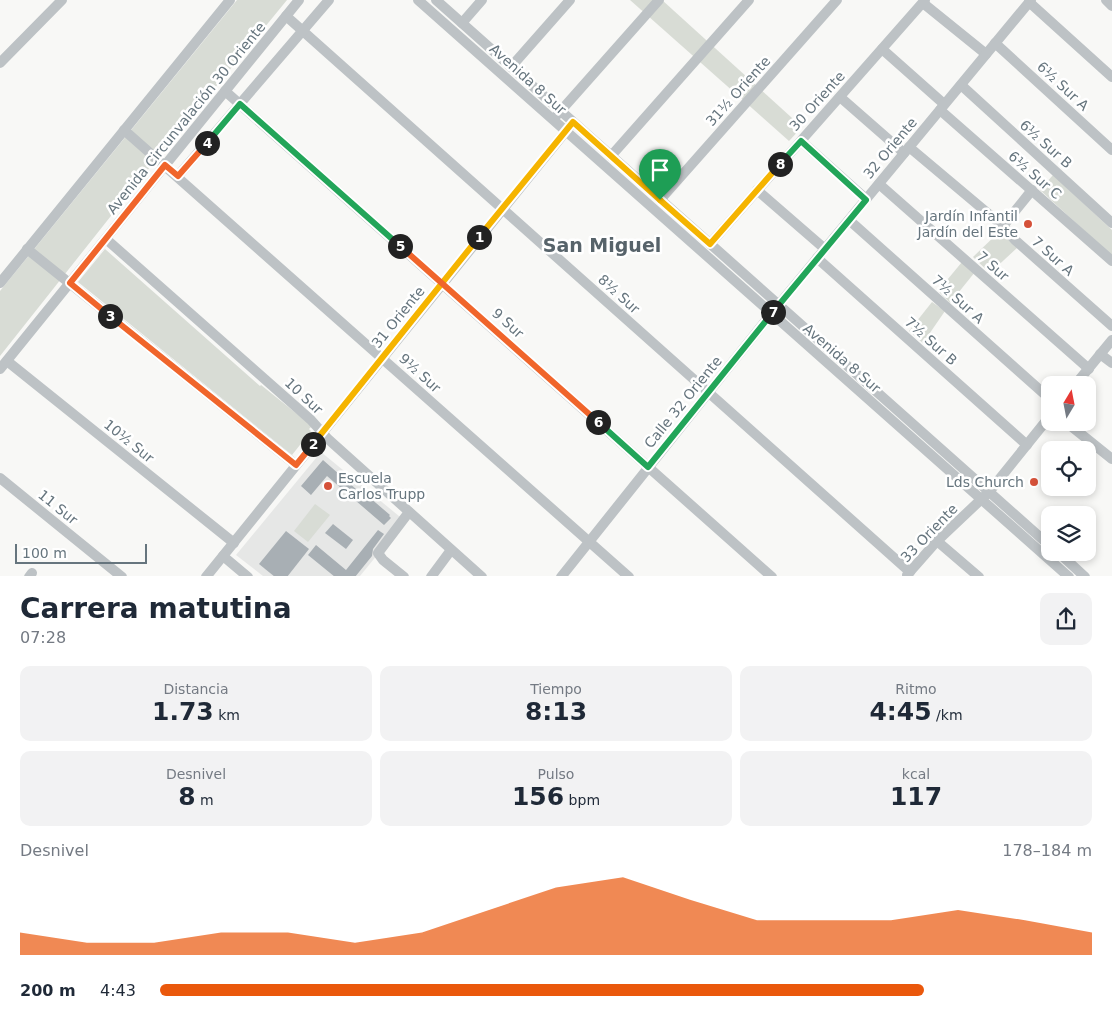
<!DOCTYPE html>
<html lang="es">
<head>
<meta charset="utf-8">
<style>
	:root { --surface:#fff; --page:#f2f2f3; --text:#1f2937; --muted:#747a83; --accent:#ea580c }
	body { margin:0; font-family:"DejaVu Sans",sans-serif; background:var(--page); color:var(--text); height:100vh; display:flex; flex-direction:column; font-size:19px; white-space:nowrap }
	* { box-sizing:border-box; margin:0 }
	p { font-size:16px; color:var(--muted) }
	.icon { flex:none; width:28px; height:28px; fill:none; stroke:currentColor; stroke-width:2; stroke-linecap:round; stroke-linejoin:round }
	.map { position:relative; height:576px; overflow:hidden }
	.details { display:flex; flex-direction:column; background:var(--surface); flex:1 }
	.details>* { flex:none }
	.needle { width:32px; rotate:10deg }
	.buttons { position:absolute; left:1041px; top:376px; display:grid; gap:10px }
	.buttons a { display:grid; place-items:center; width:55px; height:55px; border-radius:10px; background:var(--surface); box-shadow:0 2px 8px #0003; font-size:25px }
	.scale { position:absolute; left:15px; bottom:12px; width:132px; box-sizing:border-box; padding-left:5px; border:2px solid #66757e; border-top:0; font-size:14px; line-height:18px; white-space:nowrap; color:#66757e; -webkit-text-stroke:4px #fff; paint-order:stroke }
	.pin { position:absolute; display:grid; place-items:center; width:42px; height:42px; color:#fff; margin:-51px -21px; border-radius:50% 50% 50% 0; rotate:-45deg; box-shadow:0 0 5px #0007 }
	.pin .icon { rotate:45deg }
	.km { position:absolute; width:25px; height:25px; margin:-12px; border-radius:50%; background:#222; color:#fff; font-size:14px; line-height:25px; text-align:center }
	.round { display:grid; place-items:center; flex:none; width:52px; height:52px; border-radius:10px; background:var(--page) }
	.summary { display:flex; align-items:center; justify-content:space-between; height:85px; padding:0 20px }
	h1 { font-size:28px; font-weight:800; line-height:38px }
	.metrics { display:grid; grid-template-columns:repeat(3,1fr); gap:8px; height:85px; padding:5px 20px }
	.metrics div { display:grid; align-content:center; border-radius:10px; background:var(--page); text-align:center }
	.metrics b { font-size:25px; font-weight:800 }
	.metrics small { font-size:14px; font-weight:400 }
	.metrics p { font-size:14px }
	.chart { height:140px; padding:10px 20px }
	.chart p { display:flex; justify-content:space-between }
	.chart svg { width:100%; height:90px; margin-top:5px; fill:var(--accent); opacity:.7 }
	ul { padding:0 20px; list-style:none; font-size:16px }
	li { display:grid; grid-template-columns:80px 60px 1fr; align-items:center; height:38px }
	li i { height:12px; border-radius:6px; background:var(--accent) }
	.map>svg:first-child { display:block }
	.built { fill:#e6e7e6 }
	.green { fill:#d8dcd5 }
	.building { fill:#a8afb4 }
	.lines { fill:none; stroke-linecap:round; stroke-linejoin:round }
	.minor { stroke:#bdc2c5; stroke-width:10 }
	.split-1-casing { stroke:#fff; stroke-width:10 }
	.split-2-casing { stroke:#fff; stroke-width:10 }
	.split-3-casing { stroke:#fff; stroke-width:10 }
	.split-4-casing { stroke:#fff; stroke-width:10 }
	.split-5-casing { stroke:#fff; stroke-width:10 }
	.split-6-casing { stroke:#fff; stroke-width:10 }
	.split-7-casing { stroke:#fff; stroke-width:10 }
	.split-8-casing { stroke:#fff; stroke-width:10 }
	.split-9-casing { stroke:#fff; stroke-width:10 }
	.split-1 { stroke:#f5b400; stroke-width:6 }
	.split-2 { stroke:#f5b400; stroke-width:6 }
	.split-3 { stroke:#f0652b; stroke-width:6 }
	.split-4 { stroke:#f0652b; stroke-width:6 }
	.split-5 { stroke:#22a559; stroke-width:6 }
	.split-6 { stroke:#f0652b; stroke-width:6 }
	.split-7 { stroke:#22a559; stroke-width:6 }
	.split-8 { stroke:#22a559; stroke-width:6 }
	.split-9 { stroke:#f5b400; stroke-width:6 }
	.poi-dot { fill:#d55139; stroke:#fff; stroke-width:2 }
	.labels { text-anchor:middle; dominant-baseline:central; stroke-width:5; stroke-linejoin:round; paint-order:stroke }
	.street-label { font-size:14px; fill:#66757e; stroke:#fff }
	.poi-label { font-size:14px; fill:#66757e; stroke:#fff; text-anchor:end }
	.district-label { font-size:19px; font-weight:bold; fill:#57636a; stroke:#fff }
</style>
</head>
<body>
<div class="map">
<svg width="1112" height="577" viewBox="0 0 1112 577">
	<rect width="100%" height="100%" fill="#f8f8f6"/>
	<polygon class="built" points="321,452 405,521 360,576 263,576 236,555"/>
	<g class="green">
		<polygon points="237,0 287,0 141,178 0,356 0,291"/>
		<polygon points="630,0 662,0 802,127 789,141"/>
		<polygon points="1053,175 1112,230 1112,256 1040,190"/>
		<polygon points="999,232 1018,247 990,273 973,257"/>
		<polygon points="105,249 260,386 261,385 312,426 309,429 311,431 292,455 78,282"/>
		<polygon points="962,262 975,272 950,303 938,291"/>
		<polygon points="932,302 945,311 923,343 909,331"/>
		<polygon points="315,504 330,515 308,542 294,531"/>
	</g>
	<g class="building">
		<polygon points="323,460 365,497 369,497 390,515 389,516 391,518 384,525 327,476 311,495 301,486"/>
		<polygon points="333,524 353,540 346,549 325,533"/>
		<polygon points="378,530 384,534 373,549 372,556 355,577 335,577 308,555 316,545 346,570"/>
		<polygon points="286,531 309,549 287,577 275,577 259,564"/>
	</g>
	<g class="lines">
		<g class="minor">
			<polyline points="418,0 1069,577"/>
			<polyline points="436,0 1050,546"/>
			<polyline points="1106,0 1112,6"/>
			<polyline points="1029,2 1112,77"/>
			<polyline points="923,3 986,54"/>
			<polyline points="286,16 910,572"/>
			<polyline points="462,23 482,0"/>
			<polyline points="995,43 1112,150"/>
			<polyline points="882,49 944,104"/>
			<polyline points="0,63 62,0"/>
			<polyline points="511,67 570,0"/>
			<polyline points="961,85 1112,223"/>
			<polyline points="225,91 772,577"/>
			<polyline points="840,97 904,153"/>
			<polyline points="940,110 1112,261"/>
			<polyline points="557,115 659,0"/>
			<polyline points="124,130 629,577"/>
			<polyline points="801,141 866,199"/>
			<polyline points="909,147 1003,226 1015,240 1112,326"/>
			<polyline points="611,156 749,0"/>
			<polyline points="178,176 329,0"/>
			<polyline points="879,184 1089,369"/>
			<polyline points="757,190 825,249"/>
			<polyline points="660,200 837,0"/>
			<polyline points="849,220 1050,399"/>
			<polyline points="1003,226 1032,190"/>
			<polyline points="106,239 311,420 328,439 482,577"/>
			<polyline points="710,244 925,0"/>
			<polyline points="27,249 296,465"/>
			<polyline points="817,258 1027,445"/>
			<polyline points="0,283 230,0"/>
			<polyline points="1100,354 1112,363"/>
			<polyline points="7,361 234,543"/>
			<polyline points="0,369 299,0"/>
			<polyline points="1075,385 1112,340"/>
			<polyline points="1066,422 1112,459"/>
			<polyline points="0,478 122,577"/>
			<polyline points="937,541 979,577"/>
			<polyline points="1058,552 1085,577"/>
			<polyline points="223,556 248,577"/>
			<polyline points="907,575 937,541 989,492 1050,416"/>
			<polyline points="29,577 32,573"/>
			<polyline points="206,577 570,126"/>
			<polyline points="404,577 383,560 378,553 409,512"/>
			<polyline points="431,577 451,550"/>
			<polyline points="561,577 771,314 1031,0"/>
		</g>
	</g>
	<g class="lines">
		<defs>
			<polyline id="split-1" points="479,237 573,122 660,200"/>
			<polyline id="split-2" points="313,444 479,237"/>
			<polyline id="split-3" points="110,316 296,465 313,444"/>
			<polyline id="split-4" points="110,316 70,283 165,165 178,176 207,143"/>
			<polyline id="split-5" points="207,143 240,104 400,246"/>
			<polyline id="split-6" points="400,246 598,422"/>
			<polyline id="split-7" points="598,422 648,467 773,312"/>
			<polyline id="split-8" points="773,312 866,200 801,141 780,164"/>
			<polyline id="split-9" points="660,200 710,244 780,164"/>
		</defs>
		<use href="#split-1" class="split-1-casing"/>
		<use href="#split-2" class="split-2-casing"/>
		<use href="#split-3" class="split-3-casing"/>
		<use href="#split-4" class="split-4-casing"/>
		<use href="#split-5" class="split-5-casing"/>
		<use href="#split-6" class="split-6-casing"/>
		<use href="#split-7" class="split-7-casing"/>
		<use href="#split-8" class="split-8-casing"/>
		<use href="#split-9" class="split-9-casing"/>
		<use href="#split-1" class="split-1"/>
		<use href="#split-2" class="split-2"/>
		<use href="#split-3" class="split-3"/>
		<use href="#split-4" class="split-4"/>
		<use href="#split-5" class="split-5"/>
		<use href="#split-6" class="split-6"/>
		<use href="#split-7" class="split-7"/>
		<use href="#split-8" class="split-8"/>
		<use href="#split-9" class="split-9"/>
	</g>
	<g class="poi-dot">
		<circle cx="1028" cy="224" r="5"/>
		<circle cx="1034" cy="482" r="5"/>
		<circle cx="328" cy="486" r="5"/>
	</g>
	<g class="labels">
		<g class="street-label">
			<text transform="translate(528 79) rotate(42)">Avenida 8 Sur</text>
			<text transform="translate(1063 86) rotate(43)">6½ Sur A</text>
			<text transform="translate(738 91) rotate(-48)">31½ Oriente</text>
			<text transform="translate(817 101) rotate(-48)">30 Oriente</text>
			<text transform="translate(186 118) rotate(-51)">Avenida Circunvalación 30 Oriente</text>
			<text transform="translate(1046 144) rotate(42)">6½ Sur B</text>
			<text transform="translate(890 148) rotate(-50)">32 Oriente</text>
			<text transform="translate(1035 175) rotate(41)">6½ Sur C</text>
			<text transform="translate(1053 256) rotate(42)">7 Sur A</text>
			<text transform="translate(993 266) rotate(41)">7 Sur</text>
			<text transform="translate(619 294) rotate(42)">8½ Sur</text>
			<text transform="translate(958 299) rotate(42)">7½ Sur A</text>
			<text transform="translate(398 317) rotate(-51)">31 Oriente</text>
			<text transform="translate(508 323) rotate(42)">9 Sur</text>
			<text transform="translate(931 341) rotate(42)">7½ Sur B</text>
			<text transform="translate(842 358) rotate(41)">Avenida 8 Sur</text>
			<text transform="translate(420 373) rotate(42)">9½ Sur</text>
			<text transform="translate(304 396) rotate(43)">10 Sur</text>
			<text transform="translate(683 402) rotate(-51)">Calle 32 Oriente</text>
			<text transform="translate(129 441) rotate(39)">10½ Sur</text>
			<text transform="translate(58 507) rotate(39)">11 Sur</text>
			<text transform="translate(929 533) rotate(-46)">33 Oriente</text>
		</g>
		<g class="poi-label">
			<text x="1018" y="216">Jardín Infantil<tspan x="1018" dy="16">Jardín del Este</tspan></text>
			<text x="338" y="478" text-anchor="start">Escuela<tspan x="338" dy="16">Carlos Trupp</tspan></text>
			<text x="1024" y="482">Lds Church</text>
		</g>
		<g class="district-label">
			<text x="602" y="245">San Miguel</text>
		</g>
	</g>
</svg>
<div class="buttons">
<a><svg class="needle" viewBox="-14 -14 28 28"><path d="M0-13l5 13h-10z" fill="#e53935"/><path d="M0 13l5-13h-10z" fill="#747a83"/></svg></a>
<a><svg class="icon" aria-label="locate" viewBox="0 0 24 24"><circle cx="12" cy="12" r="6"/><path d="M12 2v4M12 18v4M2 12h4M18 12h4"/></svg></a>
<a><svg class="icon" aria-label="layers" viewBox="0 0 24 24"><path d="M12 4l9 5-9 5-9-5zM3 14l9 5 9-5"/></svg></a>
</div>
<div class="scale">100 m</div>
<div class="pin" style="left:660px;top:200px;background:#1e9e55"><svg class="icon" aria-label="arrive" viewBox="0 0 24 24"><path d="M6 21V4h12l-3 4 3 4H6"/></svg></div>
<b class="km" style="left:479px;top:237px">1</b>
<b class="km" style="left:313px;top:444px">2</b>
<b class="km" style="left:110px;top:316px">3</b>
<b class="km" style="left:207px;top:143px">4</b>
<b class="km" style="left:400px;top:246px">5</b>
<b class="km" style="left:598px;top:422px">6</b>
<b class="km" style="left:773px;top:312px">7</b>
<b class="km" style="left:780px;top:164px">8</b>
</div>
<section class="details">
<div class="summary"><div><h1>Carrera matutina</h1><p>07:28</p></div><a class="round"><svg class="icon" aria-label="share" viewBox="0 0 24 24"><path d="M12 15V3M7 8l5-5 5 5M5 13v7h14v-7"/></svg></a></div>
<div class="metrics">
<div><p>Distancia</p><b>1.73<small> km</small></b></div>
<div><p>Tiempo</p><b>8:13</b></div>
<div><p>Ritmo</p><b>4:45<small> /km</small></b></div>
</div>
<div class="metrics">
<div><p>Desnivel</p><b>8<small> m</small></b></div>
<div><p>Pulso</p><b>156<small> bpm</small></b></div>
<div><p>kcal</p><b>117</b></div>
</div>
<div class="chart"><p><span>Desnivel</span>178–184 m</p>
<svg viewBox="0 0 160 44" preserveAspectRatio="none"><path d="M0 44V33L10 38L20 38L30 33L40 33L50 38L60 33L70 22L80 11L90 6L100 17L110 27L120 27L130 27L140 22L150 27L160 33V44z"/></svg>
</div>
<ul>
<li><b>200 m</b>4:43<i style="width:82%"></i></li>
</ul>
</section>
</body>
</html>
